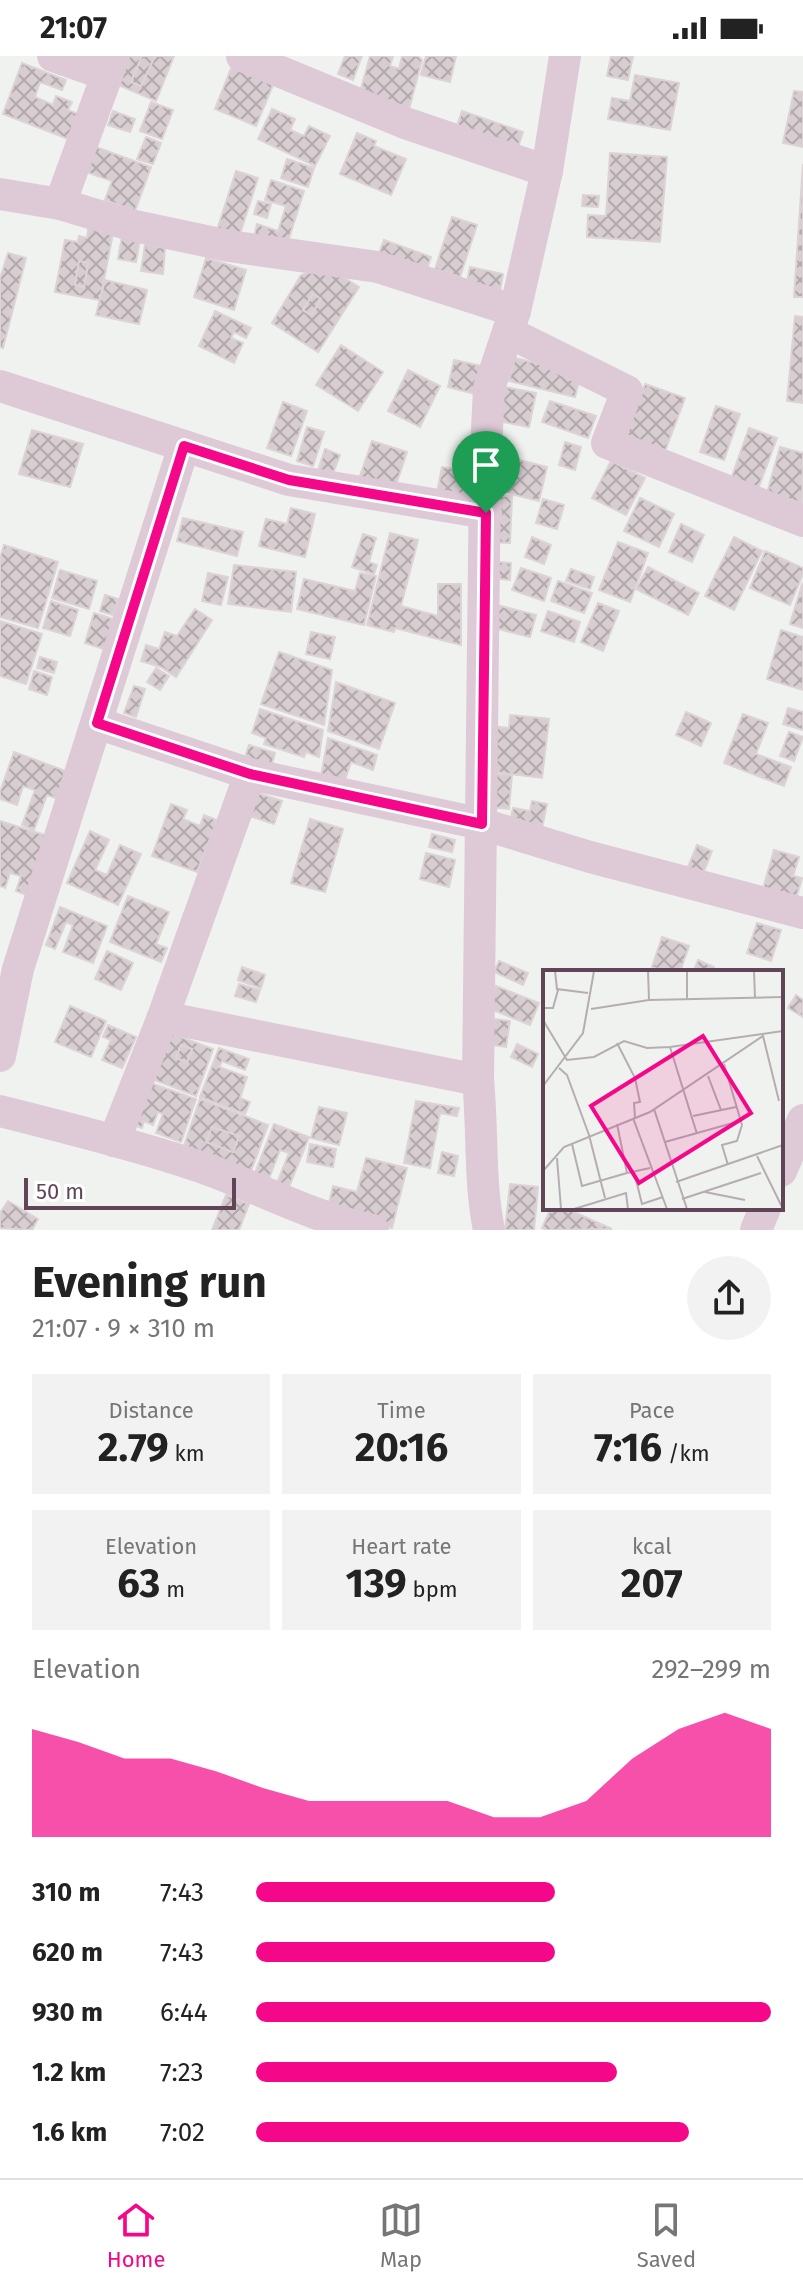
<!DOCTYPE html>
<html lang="en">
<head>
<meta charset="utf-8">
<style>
	:root { --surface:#fff; --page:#f2f2f2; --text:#222; --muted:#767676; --line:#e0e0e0; --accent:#f40788 }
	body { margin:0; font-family:"Fira Sans",sans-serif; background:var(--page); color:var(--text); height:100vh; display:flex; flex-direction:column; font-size:30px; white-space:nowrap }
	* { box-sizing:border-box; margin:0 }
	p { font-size:26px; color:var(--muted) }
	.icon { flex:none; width:44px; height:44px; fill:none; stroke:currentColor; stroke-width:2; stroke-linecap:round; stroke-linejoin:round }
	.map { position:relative; height:1174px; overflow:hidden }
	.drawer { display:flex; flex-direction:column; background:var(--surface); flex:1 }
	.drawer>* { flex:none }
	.scale { position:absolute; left:24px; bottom:20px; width:212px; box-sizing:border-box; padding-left:8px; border:4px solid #5f4556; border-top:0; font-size:22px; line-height:28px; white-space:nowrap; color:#5f4556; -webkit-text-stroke:6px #fff; paint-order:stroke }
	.pin { position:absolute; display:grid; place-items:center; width:68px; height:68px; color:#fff; margin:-82px -34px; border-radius:50% 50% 50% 0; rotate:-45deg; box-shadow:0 0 8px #0007 }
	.pin .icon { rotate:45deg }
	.round { display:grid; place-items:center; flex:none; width:84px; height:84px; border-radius:42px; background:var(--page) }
	.headline { display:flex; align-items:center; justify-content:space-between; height:136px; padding:0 32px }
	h1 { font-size:44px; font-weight:700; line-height:60px }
	.stats { display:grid; grid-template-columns:repeat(3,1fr); gap:12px; height:136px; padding:8px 32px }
	.stats div { display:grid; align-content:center; border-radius:0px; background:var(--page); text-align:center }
	.stats b { font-size:40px; font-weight:700 }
	.stats small { font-size:22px; font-weight:400 }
	.stats p { font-size:22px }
	.chart { height:224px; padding:16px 32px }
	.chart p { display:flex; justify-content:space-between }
	.chart svg { width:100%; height:144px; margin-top:8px; fill:var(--accent); opacity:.7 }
	ul { padding:0 32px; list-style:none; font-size:26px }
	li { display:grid; grid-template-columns:128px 96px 1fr; align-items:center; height:60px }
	li i { height:20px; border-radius:10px; background:var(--accent) }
	.status { display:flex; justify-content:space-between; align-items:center; height:56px; padding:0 40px; background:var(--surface); direction:ltr }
	.status svg { height:22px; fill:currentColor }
	.tabs { display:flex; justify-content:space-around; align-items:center; height:112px; border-top:2px solid var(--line); background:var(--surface); font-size:22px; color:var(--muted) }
	.tabs a { display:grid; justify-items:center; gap:4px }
	.tabs .selected { color:var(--accent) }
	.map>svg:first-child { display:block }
	.building { fill:url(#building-cross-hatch); stroke:#dcd3d6; stroke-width:2; fill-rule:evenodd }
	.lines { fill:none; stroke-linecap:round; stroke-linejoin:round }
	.street { stroke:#decad7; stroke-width:32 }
	.route-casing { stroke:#fff; stroke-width:16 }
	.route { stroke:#f40788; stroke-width:10 }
	.inset-road { fill:none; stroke:#b6adb2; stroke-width:2 }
	.view { fill:#f40788; fill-opacity:0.15; stroke:#f40788; stroke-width:4 }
	.inset-edge { fill:none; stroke:#5f4556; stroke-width:4 }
</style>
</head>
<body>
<div class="status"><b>21:07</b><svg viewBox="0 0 49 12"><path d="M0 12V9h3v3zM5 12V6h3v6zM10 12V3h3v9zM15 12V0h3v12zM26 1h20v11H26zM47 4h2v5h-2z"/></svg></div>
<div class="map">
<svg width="803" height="1174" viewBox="0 0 803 1174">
	<defs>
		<pattern id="building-cross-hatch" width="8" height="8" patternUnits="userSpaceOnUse" patternTransform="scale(2)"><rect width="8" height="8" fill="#d8ced2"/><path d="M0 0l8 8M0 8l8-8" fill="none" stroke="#b2a9ad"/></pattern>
	</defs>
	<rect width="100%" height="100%" fill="#f0f2ef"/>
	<g class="building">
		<polygon points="122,0 142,0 131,26 141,30 155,0 174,0 156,45 111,26"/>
		<polygon points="142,0 155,0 141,30 131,26"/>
		<polygon points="236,0 278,17 256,70 215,53"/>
		<polygon points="345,0 362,0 353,24 338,18"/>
		<polygon points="370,0 393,0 390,10 399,13 402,0 418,0 422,4 408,57 358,44"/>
		<polygon points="426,0 456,0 450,26 421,19"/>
		<polygon points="611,0 633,0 628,24 607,20"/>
		<polygon points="22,7 66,24 62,34 40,26 35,41 53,49 56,40 72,46 68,54 78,58 68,83 3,58"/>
		<polygon points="635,19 679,27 670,74 608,63 612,42 630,45"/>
		<polygon points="794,35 803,36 803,91 783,87"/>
		<polygon points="151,46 173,54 162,83 140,75"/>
		<polygon points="272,53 295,63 290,74 304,80 309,70 330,80 315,110 258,83"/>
		<polygon points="113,55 135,63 130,76 108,69"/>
		<polygon points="462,55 523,76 517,94 456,73"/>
		<polygon points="357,77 376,85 374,90 406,103 391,139 340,118"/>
		<polygon points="146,81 161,87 153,108 137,103"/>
		<polygon points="93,90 151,111 135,155 105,144 112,125 83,115"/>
		<polygon points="610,97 667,101 660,186 587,181 588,159 606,160"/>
		<polygon points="287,103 314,112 308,131 281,122"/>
		<polygon points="803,108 803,241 794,241"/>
		<polygon points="236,115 258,122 239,181 217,174"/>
		<polygon points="271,124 304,135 285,195 253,184 257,168 278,175 286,150 265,144"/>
		<polygon points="583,139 599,140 598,151 582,150"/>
		<polygon points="258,145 271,148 267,162 254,158"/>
		<polygon points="452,161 477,169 460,221 435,213"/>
		<path d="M89,168L114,172L100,244L55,236L65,184L78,186L79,180L87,182ZM79,205L88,207L84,231L75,229Z"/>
		<polygon points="123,174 141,178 136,206 118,203"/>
		<polygon points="384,184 431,201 424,222 376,205"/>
		<polygon points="145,189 165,192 163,218 141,215"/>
		<polygon points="8,197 26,202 3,292 0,291 0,223"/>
		<polygon points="206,202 246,214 234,254 194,241"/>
		<polygon points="79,205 88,207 84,231 75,229"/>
		<path d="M327,211L359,231L318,296L272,267L301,219ZM313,238L321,243L311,259L303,254Z"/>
		<polygon points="470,211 503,218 499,241 465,234"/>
		<polygon points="105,224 147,234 139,268 96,259"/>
		<polygon points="313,238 321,243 311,259 303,254"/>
		<polygon points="215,255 251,272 246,282 234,276 231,282 243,287 234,307 199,290"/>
		<polygon points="795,260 803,261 803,347 787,345"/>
		<polygon points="341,289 383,316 358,355 316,329"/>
		<polygon points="515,302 581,318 575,341 509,325"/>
		<polygon points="454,304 486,311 479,339 448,331"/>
		<polygon points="408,314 440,330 420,371 388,355"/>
		<polygon points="645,328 685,342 664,398 625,384"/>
		<polygon points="505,331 536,337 529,371 498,365"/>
		<polygon points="550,345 596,360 588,382 542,366"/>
		<polygon points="283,346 307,355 291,400 267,392"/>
		<polygon points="716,350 740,358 724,404 700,396"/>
		<polygon points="307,371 324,376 313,410 297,405"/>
		<polygon points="749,372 777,382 758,433 731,423"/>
		<polygon points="32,374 83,388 70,431 19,418"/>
		<polygon points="372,385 407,396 393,438 358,426"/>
		<polygon points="565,386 581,391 575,414 559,409"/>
		<polygon points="780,391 803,397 802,447 767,437"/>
		<polygon points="325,393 340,399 332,420 318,414"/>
		<polygon points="500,399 547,411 539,445 491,433"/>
		<polygon points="611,405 645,422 626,459 592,442"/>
		<polygon points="442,411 474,416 469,448 436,442"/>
		<polygon points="492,440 512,440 510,487 490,486"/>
		<polygon points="640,442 674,458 659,491 624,475"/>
		<polygon points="543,443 564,449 557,473 536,467"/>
		<polygon points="291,452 315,458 305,501 259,490 266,463 287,468"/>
		<polygon points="183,462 243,476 237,500 177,485"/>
		<polygon points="681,468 704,479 692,506 669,496"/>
		<polygon points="390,477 418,484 401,550 438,560 438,528 461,528 461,589 395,572 394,576 367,569"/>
		<polygon points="363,478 376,482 369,506 377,509 374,518 352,511"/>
		<polygon points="532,481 551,489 544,508 525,501"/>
		<polygon points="734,481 762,495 734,554 705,540"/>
		<polygon points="618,486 648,497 630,546 599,534"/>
		<polygon points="4,489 58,506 38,572 0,561 0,502"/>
		<polygon points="765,495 803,512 803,518 790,549 750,532"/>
		<polygon points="492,505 511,507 510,524 490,522"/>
		<polygon points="234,509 296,516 291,556 228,548"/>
		<polygon points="648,511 699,537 688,559 636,533"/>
		<polygon points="521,512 551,522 544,545 512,534"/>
		<polygon points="571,513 594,521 590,533 566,525"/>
		<polygon points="60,514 97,525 89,553 52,542"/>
		<polygon points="208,517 228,521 221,549 202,545"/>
		<polygon points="360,517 376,520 364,569 297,553 304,523 355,535"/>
		<polygon points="558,525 592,537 584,557 551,545"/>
		<polygon points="802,528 803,529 803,572 790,568"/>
		<polygon points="105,539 118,543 113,559 100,555"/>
		<polygon points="51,545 78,554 70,580 43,572"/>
		<polygon points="598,547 619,555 603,595 581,586"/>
		<polygon points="493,548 536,559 530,581 487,570"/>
		<polygon points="195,553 212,564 176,621 161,611 141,605 146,589 159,593 165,576 177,580"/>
		<polygon points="548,555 580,566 574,586 541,575"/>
		<polygon points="94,557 113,563 104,593 85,587"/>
		<polygon points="0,565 42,578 26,628 0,620"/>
		<polygon points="781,574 803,581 803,634 767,623"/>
		<polygon points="311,576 335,581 330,603 306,598"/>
		<polygon points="279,596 332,614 324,669 261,648"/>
		<polygon points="40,601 57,606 54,617 37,612"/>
		<polygon points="156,612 169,620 160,634 147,626"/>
		<polygon points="34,615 52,621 47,639 29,633"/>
		<polygon points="336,626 395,647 379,693 328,675"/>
		<polygon points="134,630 145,633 136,661 124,657"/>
		<polygon points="788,652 803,656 803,674 783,668"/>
		<polygon points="260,653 323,674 319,701 306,696 304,701 264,688 266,682 252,677"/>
		<polygon points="686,656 711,667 701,690 676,679"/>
		<polygon points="743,658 768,667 756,698 791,711 784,730 724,707"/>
		<polygon points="510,659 549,663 542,722 487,715 492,670 509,672"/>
		<polygon points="789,676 803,681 794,705 780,700"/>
		<polygon points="328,682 377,699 373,714 351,706 342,733 320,725"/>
		<polygon points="249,689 275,697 270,715 243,707"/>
		<polygon points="14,696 71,717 61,744 47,739 34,774 22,769 35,734 23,730 17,749 0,743 0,736"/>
		<polygon points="493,718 512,719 509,753 490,751"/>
		<polygon points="258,737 282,745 274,768 250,760"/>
		<polygon points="532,745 547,748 541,777 509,771 513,752 530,755"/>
		<polygon points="171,748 187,754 183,763 200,770 204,759 217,764 197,816 152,800"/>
		<polygon points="310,763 343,773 325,836 291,827"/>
		<polygon points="0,765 51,781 31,841 16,835 21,820 10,817 5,832 0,830"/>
		<polygon points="90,775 109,784 95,814 107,819 120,789 141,798 118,849 67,827"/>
		<polygon points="432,778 455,784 452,796 429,791"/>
		<polygon points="697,789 712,795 701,823 686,816"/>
		<polygon points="774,794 799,801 793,820 802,822 795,846 762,836"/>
		<polygon points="426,797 455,804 449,831 420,823"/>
		<polygon points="128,840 169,856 156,888 167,892 161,906 110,886"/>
		<polygon points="60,851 107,870 93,907 63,896 73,869 66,866 55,893 46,889"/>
		<polygon points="757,867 781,874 771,905 747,897"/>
		<polygon points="662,881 689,890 680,916 666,916 652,911"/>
		<polygon points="107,895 133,907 121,934 95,923"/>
		<polygon points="698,904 714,911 712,916 693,916"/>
		<polygon points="499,905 528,917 523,929 494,916"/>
		<polygon points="242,911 265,919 261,932 238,924"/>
		<polygon points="239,928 260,934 256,946 235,940"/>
		<polygon points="496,930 539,947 530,969 488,952"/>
		<polygon points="796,939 803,944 803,961 788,952"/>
		<polygon points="70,950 106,965 91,1001 55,986"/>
		<polygon points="494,963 510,965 506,991 491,989"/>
		<polygon points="108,969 136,981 122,1012 102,1004 111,984 103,981"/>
		<path d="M165,975L213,993L196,1040L147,1021ZM181,989L192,993L187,1006L176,1002Z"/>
		<polygon points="517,988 538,998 532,1011 511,1001"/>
		<polygon points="181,989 192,993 187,1006 176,1002"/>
		<polygon points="219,992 249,1003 245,1014 222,1005 219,1011 247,1021 240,1042 250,1046 245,1058 200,1041"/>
		<polygon points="145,1025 196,1043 181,1086 156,1077 163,1058 158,1056 153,1069 144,1065 142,1072 130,1068"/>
		<path d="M200,1043L268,1069L251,1115L184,1090ZM212,1071L239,1080L233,1096L206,1086Z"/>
		<polygon points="416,1045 459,1052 457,1060 440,1057 430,1112 404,1107"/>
		<polygon points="319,1051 347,1057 339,1089 311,1082"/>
		<polygon points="274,1068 309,1081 287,1136 275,1132 289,1097 280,1094 267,1128 253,1122"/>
		<polygon points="212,1071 239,1080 233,1096 206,1086"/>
		<polygon points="310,1088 336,1093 333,1111 307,1106"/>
		<polygon points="442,1096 458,1100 454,1120 438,1117"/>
		<polygon points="366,1102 407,1112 392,1172 327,1156 333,1130 357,1136"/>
		<polygon points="510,1128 538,1131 534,1174 505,1174"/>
		<polygon points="226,1139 249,1148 239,1174 212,1174"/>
		<polygon points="8,1145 38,1163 32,1174 0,1172 0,1157"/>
		<polygon points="551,1152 565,1152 612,1173 547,1174 542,1172"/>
	</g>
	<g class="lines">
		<g class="street">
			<polyline points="53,0 107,19"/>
			<polyline points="242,0 405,67 547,115"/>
			<polyline points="0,138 60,148 130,169 229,190 378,211 515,255"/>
			<polyline points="60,148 114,0"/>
			<polyline points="508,276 627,335 607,387 803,465"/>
			<polyline points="0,330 289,424 486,457"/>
			<polyline points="97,667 250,718 482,768 590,801 803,857"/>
			<polyline points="163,961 478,1024"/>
			<polyline points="0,1000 18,913 184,390"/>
			<path d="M0,1055C67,1072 135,1089 201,1111C258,1131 313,1162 373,1174"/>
			<polyline points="114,1085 163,961 250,718"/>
			<polyline points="781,1115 803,1064"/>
			<path d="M489,1174C479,1125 483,1074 478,1024L485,415L489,332L515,255L547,115L565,0"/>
			<polyline points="756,1174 765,1152"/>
		</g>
	</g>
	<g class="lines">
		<defs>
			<polygon id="route" points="184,390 289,424 486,457 482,768 250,718 97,667"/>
		</defs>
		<use href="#route" class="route-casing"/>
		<use href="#route" class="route"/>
	</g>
	<g transform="translate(543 914)">
		<rect width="240" height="240" fill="#f0f2ef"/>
		<path class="inset-road" d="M12,1L14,19L45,23M105,1L106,30M211,1L212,28M144,28V1M0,38H10L15,20M48,39L106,30L240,27M0,50L24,90L51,87L81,71L104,78L127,77L240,61M74,73L92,108L97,132L91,133L92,148M127,77L154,164M181,94L199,155L194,171L179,175L185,195M16,98L24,105L46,165L62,228M165,106L178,140M0,116L40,63L51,1M111,139L144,239M150,146L193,137M90,148L124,239M74,154L84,203L107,198M122,172L197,151M29,174L39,216L84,203M214,186L240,239M14,188L18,239M0,201L21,177L107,142L220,66L236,131M91,202L99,234L120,227M133,212L240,175M162,222L202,230M139,229L218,203M31,239L83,223L85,239"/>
		<path class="view" d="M160,66L208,143L96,213L48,136Z"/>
		<rect width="240" height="240" class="inset-edge"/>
	</g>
</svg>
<div class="scale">50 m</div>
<div class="pin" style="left:486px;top:457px;background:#1e9e55"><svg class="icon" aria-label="arrive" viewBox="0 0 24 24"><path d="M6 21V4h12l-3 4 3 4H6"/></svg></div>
</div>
<section class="drawer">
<div class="headline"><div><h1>Evening run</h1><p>21:07 · 9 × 310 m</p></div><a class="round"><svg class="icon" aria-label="share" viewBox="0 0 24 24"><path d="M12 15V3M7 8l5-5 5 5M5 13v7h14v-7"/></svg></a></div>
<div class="stats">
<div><p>Distance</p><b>2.79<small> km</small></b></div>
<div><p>Time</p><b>20:16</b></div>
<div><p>Pace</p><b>7:16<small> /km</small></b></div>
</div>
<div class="stats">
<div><p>Elevation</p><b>63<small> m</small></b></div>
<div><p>Heart rate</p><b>139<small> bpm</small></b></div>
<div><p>kcal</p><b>207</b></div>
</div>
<div class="chart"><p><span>Elevation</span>292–299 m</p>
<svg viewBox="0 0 160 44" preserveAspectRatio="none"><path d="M0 44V11L10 15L20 20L30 20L40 24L50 29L60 33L70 33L80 33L90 33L100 38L110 38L120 33L130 20L140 11L150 6L160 11V44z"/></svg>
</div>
<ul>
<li><b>310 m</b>7:43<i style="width:58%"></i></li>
<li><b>620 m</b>7:43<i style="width:58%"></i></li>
<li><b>930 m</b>6:44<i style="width:100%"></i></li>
<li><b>1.2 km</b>7:23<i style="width:70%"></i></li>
<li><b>1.6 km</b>7:02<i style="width:84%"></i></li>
</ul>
</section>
<nav class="tabs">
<a class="selected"><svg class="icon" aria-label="home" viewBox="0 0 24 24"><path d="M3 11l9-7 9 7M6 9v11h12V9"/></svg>Home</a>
<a><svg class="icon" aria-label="map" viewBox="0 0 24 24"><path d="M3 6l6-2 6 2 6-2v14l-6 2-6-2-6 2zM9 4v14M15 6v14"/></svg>Map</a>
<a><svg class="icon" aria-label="saved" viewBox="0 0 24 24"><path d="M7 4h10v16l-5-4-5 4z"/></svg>Saved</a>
</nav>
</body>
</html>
